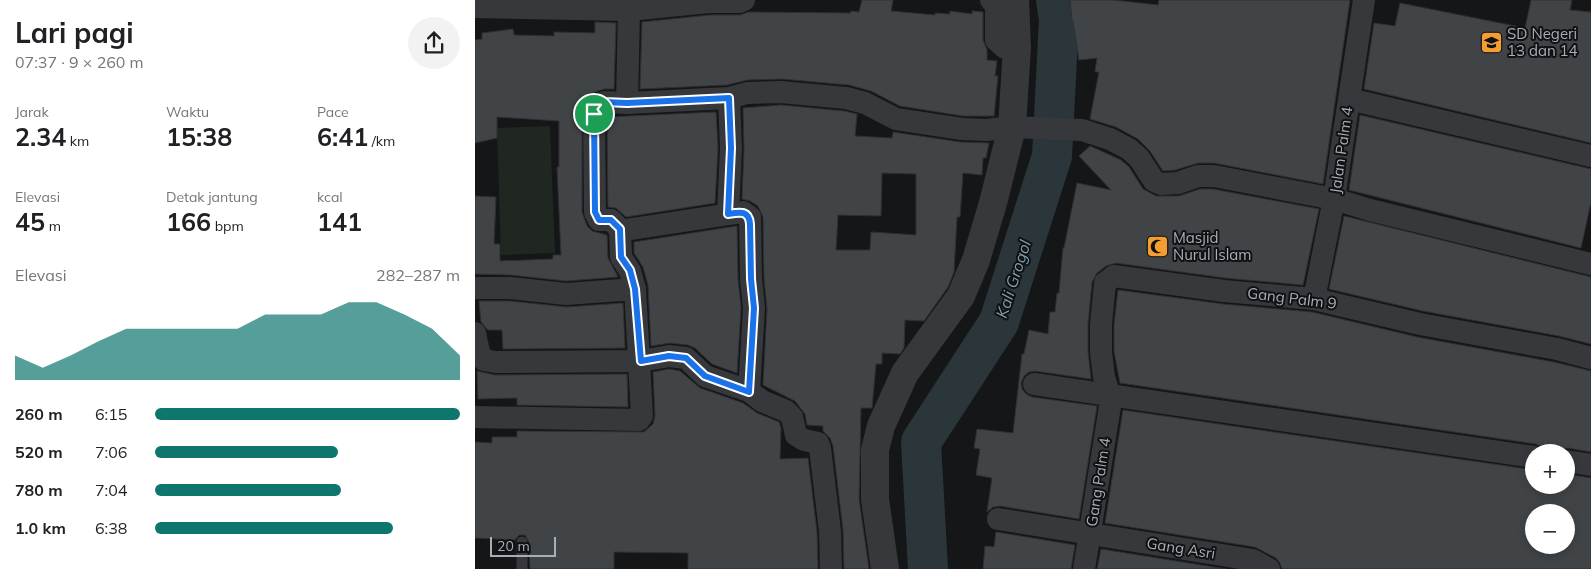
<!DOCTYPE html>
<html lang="id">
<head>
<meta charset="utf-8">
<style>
	:root { --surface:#fff; --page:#f2f2f2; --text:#202124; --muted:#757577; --accent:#0f766e }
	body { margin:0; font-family:Mulish,sans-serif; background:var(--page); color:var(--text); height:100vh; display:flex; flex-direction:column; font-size:19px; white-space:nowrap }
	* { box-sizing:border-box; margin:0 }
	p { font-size:16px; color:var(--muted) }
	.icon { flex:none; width:28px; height:28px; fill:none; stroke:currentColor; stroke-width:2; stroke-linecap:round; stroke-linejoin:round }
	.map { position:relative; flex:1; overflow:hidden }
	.sheet { display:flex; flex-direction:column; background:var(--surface); width:475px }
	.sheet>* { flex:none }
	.controls { position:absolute; left:1050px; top:444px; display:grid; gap:10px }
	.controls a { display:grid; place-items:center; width:50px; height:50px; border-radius:50%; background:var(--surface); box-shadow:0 2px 8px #0003; font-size:25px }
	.scale { position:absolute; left:15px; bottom:12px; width:66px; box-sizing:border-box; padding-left:5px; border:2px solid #a7aeb8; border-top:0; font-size:14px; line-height:18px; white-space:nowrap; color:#a7aeb8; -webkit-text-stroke:4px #101112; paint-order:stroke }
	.pin { position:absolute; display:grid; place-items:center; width:42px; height:42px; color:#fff; margin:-21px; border:2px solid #fff; border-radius:50%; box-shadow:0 1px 5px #0007 }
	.round { display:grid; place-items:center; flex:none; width:52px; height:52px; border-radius:26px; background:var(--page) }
	.headline { display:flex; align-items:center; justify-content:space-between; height:85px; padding:0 15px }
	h1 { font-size:28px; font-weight:700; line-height:38px }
	.stats { display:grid; grid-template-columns:repeat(3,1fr); gap:8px; height:85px; padding:5px 15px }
	.stats div { display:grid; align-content:center }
	.stats b { font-size:25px; font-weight:700 }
	.stats small { font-size:14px; font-weight:400 }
	.stats p { font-size:14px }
	.chart { height:140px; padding:10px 15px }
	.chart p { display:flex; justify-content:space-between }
	.chart svg { width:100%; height:90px; margin-top:5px; fill:var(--accent); opacity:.7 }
	ul { padding:0 15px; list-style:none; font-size:16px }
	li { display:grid; grid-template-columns:80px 60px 1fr; align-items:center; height:38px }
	li i { height:12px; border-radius:6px; background:var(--accent) }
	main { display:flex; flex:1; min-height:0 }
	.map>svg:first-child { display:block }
	.green { fill:#1f2720 }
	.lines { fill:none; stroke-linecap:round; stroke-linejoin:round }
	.river { stroke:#2b363b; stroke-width:40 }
	.building { fill:#414447; stroke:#2f3033; fill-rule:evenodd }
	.service { stroke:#36383c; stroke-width:11 }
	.minor { stroke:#36383c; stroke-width:22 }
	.tertiary { stroke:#36383c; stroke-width:28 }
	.route-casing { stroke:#fff; stroke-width:10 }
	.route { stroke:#1a73e8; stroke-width:6 }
	.labels { text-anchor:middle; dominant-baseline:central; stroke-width:4; stroke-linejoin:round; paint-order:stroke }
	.poi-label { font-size:15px; fill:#a7aeb8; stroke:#101112; text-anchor:start }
	.street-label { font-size:15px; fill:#a7aeb8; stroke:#101112 }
	.water-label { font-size:16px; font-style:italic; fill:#7da0b3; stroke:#101112 }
</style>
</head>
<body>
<main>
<section class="sheet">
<div class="headline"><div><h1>Lari pagi</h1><p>07:37 · 9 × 260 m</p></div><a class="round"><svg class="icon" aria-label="share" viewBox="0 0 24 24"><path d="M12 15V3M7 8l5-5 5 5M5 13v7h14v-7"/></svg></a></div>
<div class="stats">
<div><p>Jarak</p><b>2.34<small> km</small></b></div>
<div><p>Waktu</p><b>15:38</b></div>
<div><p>Pace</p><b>6:41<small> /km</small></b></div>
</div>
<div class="stats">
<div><p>Elevasi</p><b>45<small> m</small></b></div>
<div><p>Detak jantung</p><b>166<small> bpm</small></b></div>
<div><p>kcal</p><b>141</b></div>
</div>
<div class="chart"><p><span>Elevasi</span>282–287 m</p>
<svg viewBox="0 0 160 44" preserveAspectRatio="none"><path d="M0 44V32L10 38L20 32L30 25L40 19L50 19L60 19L70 19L80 19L90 12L100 12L110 12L120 6L130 6L140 12L150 19L160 32V44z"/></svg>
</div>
<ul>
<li><b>260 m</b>6:15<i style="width:100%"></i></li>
<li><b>520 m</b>7:06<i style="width:60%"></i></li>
<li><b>780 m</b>7:04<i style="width:61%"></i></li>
<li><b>1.0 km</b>6:38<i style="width:78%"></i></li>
</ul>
</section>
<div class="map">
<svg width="1116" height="569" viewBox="0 0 1116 569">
	<rect width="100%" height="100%" fill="#151617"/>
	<polygon class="green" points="75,126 80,253 26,255 22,128"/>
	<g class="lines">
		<polyline class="river" points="453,569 446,442 524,322 577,156 584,19 581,0"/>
	</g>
	<g class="building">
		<polygon points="387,0 418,0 416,11 460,15 460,13 475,14 475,11 497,14 497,11 508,12 508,40 512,50 512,60 522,61 520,76 523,76 519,116 488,116 425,106 396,91 374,85 307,79 272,80 252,85 165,89 167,22 235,15 265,15 274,12 376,13 376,11 384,12"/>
		<polygon points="595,0 638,0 683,5 684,0 875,0 848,184 739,163 723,163 700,170 688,171 675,151 663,139 641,127 615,119 624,72 620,72 622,58 604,60 598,21 597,21"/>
		<polygon points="1056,0 1097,0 1095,10 1116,12 1116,143 889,89 899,23 920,26 925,3 1050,28"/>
		<polygon points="120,22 141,23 139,89 129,89 120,92 112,99 107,109 107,212 112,226 117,231 132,235 133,258 143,277 91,281 36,275 0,274 0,196 21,197 19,244 25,244 25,261 78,259 78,255 86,255 82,167 84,167 84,121 22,117 22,138 0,143 0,40 7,39 7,33 38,29 39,35 79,36 79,32 120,33"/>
		<path d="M306,105L369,111L382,114L380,136L417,138L418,132L485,142L514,143L511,158H508L507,175L488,173L485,217H482L479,272L473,287L449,321L430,320L429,348L425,354L407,353V364H401L397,408H386L384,499L394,569H369L368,530L358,446L355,438L348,431V426L332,425L330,414L320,401L288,385L292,309L289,278L288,217L283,206L275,201L267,199L269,149L268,108ZM407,173L441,174V235L396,232L395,250H361L363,215L406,216Z"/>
		<polygon points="241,112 243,148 240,203 151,217 141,208 133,207 132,117"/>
		<polygon points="885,115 1116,169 1116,202 1106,248 874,190"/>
		<polygon points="615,146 646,160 654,167 668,189 681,196 704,196 725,189 738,189 844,209 828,285 750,278 641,263 631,266 622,273 617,282 613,324 613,352 616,379 560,371 554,372 549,376 546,383 547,389 551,394 557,397 622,406 604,519 525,506 518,507 512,512 517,478 501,475 505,449 499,448 502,429 538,433 547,354 549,354 554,330 573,334 575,312 580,312 582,293 584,293 588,248 589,248 602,183 636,190 604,156"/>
		<polygon points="869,216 1116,277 1116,344 1084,336 948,311 854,289"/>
		<polygon points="262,226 263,279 266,308 262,373 237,364 220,348 213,345 195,343 176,346 173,285 168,267 159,253 159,242"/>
		<polygon points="643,290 748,304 837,312 942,337 1079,362 1116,371 1116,452 1093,448 1087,449 1081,452 1071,452 1067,447 1061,444 645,383 639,351 639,325"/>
		<polygon points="4,301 34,301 92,307 148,303 150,348 28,349 27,330 13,330 6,322"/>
		<polygon points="194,369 205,371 225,388 268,403 282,413 304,422 306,428 305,459 333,458 342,532 343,569 213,569 213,553 139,552 139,569 55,569 54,542 50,535 44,535 40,540 0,538 0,442 17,443 17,437 42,437 42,431 169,432 178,424 180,416 178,372"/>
		<polygon points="2,371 20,375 152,374 153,407 42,405 42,398 3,399"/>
		<path d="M648,410L1059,470V485H1091V474L1116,478V569H807L805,563L801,558L780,547L630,523ZM1059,512H1091V545H1059Z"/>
		<polygon points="521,532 600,545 596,569 508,569 510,546 519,547"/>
		<polygon points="626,549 751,569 622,569"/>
	</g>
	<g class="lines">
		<polyline class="service" points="47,569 47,542"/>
		<g class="minor">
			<polyline points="516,0 521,6 521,40 530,48 542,47"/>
			<polyline points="0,7 154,10 234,2 265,2 269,0"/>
			<polyline points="874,99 1116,156"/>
			<polyline points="152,103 154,10"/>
			<polyline points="253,214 256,148 254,98"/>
			<polyline points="145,229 146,257 155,271 160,289"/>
			<polyline points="0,288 35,288 91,294 160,289 167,416 164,420 0,417"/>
			<polyline points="839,299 859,199 889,0"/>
			<polyline points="0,333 4,352 9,360 20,362 166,361 194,356 211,358 230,376 274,391 287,401 311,411 317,417 321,435 329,440 343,443 345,448 355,531 356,569"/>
			<polyline points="559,384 1059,457"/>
			<polyline points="274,391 279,308 276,279 275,217 268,212 150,230 145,229 136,220 124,220 120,212 119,114 121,109 129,102 152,103 254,98 272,93 306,92 371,98 390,103 421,119 487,129 511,130 537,127 607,130 635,139 654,149 664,158 679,181 686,184 703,183 723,176 739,176 859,199 895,210 1116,264"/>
			<polyline points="1091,461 1116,465"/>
			<polyline points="523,519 778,560 794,569"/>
			<polyline points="609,569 636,400 629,377 626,352 626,324 630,283 639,276 749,291 839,299 945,324 1082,349 1116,358"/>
		</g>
		<polyline class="tertiary" points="410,569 400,499 400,450 406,426 430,373 486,296 501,260 518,203 537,127 542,47 540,0"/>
	</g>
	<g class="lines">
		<defs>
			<path id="route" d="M254,98L256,148L253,214C265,212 274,210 275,224L276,279L279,308L274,392L230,376L211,358L194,356L166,361L160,289L155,270L146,257L145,229L136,220H124L120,212L119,114L121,109L129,102L152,103Z"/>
		</defs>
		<use href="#route" class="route-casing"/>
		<use href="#route" class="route"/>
	</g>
	<defs>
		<symbol id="school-square" viewBox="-11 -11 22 22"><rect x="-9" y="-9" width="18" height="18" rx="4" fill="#f49d30" stroke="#101112"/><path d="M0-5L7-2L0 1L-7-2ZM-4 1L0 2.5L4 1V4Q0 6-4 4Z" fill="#111"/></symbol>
		<symbol id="mosque-square" viewBox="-11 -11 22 22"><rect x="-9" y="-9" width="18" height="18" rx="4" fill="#f49d30" stroke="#101112"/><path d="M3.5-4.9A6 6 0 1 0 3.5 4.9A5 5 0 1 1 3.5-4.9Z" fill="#111"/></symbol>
	</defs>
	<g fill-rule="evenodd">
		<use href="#school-square" x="1004" y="30" width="25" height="25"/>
		<use href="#mosque-square" x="670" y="234" width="25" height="25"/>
	</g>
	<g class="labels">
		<g class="poi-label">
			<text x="1032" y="33">SD Negeri<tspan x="1032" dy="17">13 dan 14</tspan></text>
			<text x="698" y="237">Masjid<tspan x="698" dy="17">Nurul Islam</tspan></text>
		</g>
		<g class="street-label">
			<text transform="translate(866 150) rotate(-82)">Jalan Palm 4</text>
			<text transform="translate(817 298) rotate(7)">Gang Palm 9</text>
			<text transform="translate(623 482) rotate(-81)">Gang Palm 4</text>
			<text transform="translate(706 548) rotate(9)">Gang Asri</text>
		</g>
		<g class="water-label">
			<text transform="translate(538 279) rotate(-72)">Kali Grogol</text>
		</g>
	</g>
</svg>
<div class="controls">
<a>+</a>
<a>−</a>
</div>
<div class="scale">20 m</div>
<div class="pin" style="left:119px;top:114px;background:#1e9e55"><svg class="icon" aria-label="arrive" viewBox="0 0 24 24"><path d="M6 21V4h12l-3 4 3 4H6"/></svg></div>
</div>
</main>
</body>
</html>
